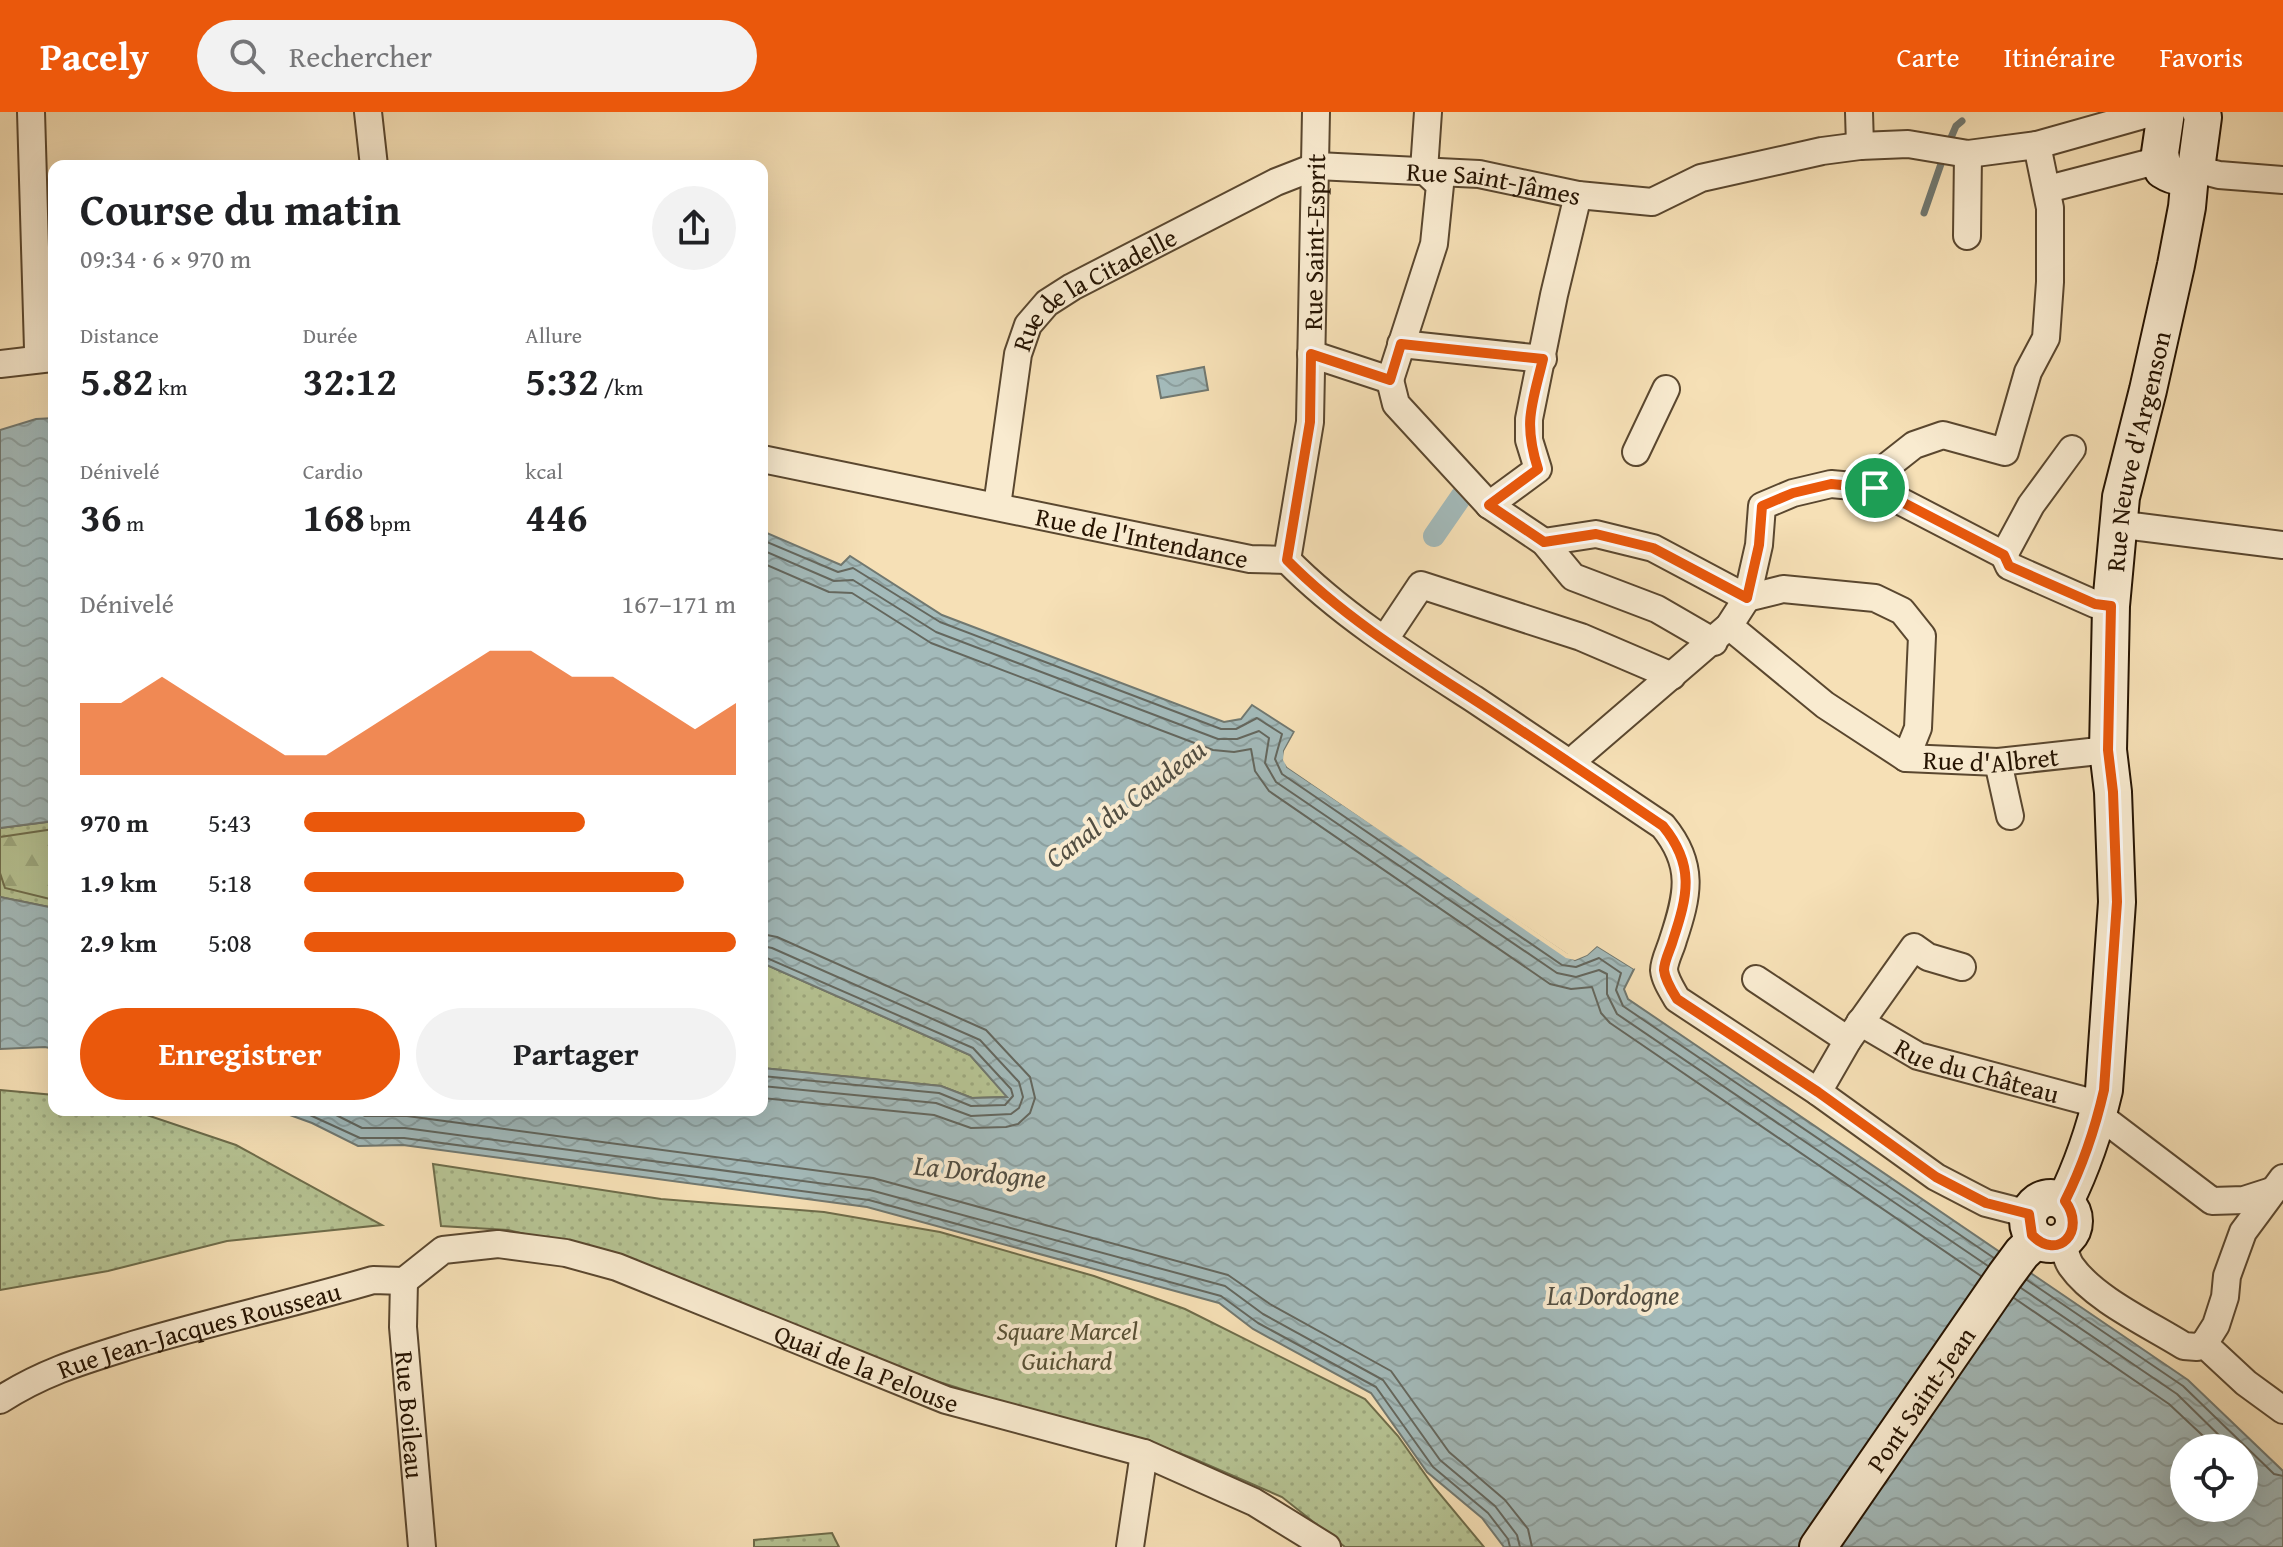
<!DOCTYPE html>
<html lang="fr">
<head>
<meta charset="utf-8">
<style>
	:root { --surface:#fff; --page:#f2f2f2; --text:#202124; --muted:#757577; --accent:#ea580c }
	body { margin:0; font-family:"Gentium Book Plus",serif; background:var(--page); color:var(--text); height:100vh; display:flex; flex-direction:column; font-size:30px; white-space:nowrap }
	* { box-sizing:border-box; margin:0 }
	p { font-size:26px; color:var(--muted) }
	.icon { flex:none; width:44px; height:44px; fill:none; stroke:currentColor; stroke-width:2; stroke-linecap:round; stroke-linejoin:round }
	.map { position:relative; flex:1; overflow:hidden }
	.sheet { position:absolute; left:48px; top:48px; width:720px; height:956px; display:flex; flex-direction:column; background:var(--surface); border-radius:16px; box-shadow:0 8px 32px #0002 }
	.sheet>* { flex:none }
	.fabs { position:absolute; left:2170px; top:1322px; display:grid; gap:16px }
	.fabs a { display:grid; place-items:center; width:88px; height:88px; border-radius:50%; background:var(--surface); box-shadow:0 8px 32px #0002; font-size:40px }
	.pin { position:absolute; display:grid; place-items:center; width:68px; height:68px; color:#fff; margin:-34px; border:4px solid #fff; border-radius:50%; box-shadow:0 2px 8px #0007 }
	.round { display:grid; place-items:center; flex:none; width:84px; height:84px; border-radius:42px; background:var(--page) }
	.overview { display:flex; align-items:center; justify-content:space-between; height:136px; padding:0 32px }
	h1 { font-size:44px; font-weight:600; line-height:60px }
	.figures { display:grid; grid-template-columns:repeat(3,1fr); gap:12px; height:136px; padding:8px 32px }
	.figures div { display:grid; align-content:center }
	.figures b { font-size:40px; font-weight:600 }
	.figures small { font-size:22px; font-weight:400 }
	.figures p { font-size:22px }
	.chart { height:224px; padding:16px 32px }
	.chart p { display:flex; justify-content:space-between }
	.chart svg { width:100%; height:144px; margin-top:8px; fill:var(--accent); opacity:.7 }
	.action { display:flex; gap:16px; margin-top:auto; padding:16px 32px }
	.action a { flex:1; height:92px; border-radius:48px; background:var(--accent); color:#fff; font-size:32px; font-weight:600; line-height:92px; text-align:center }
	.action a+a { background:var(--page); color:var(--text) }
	ul { padding:0 32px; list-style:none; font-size:26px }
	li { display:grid; grid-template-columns:128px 96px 1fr; align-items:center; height:60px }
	li i { height:20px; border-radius:10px; background:var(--accent) }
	header { display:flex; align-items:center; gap:48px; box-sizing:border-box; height:112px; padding:0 40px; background:var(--accent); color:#fff }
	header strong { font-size:38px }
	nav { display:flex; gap:44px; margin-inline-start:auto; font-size:28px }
	.search { width:560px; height:72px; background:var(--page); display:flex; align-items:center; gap:20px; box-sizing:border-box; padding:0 28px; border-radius:44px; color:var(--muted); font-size:30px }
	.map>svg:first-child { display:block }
	.grass { fill:url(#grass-dots); stroke:#6e6c4a; stroke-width:2 }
	.forest { fill:url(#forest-firs); stroke:#6e6c4a; stroke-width:2 }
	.water { fill:url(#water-waves); stroke:#717870; stroke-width:2; fill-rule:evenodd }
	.pier { fill:#f6e0b6 }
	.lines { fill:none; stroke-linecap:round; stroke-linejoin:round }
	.shore { stroke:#64675e; stroke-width:2 }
	.stream { stroke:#717870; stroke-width:7 }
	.canal { stroke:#a3baba; stroke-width:22 }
	.minor-casing { stroke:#5a472f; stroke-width:30 }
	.secondary-casing { stroke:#261402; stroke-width:40 }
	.minor { stroke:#f9ebd0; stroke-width:26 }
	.secondary { stroke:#f9ebd0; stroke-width:36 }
	.route-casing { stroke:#fff; stroke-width:16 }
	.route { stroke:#ea580c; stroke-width:10 }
	.labels { text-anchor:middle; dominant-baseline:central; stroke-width:8; stroke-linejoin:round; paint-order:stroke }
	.street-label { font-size:26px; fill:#261402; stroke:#f9ebd0 }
	.park-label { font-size:26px; font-style:italic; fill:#585135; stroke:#f9ebd0 }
	.water-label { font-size:28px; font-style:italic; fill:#524e42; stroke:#f9ebd0 }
</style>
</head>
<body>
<header>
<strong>Pacely</strong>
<div class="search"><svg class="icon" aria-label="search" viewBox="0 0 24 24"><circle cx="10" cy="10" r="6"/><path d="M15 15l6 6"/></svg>Rechercher</div>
<nav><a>Carte</a><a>Itinéraire</a><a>Favoris</a></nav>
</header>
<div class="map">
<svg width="2283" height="1435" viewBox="0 0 2283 1435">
	<defs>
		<pattern id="grass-dots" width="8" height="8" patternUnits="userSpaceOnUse" patternTransform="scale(2)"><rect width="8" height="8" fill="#b6c393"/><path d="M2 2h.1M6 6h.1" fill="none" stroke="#9ca77d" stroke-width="1.8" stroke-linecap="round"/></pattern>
		<pattern id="forest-firs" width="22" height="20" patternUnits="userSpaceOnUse" patternTransform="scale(2)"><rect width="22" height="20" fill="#b6c393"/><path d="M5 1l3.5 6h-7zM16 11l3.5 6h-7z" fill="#9ca77d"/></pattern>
		<pattern id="water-waves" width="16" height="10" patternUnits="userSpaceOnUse" patternTransform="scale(2)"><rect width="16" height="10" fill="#a3baba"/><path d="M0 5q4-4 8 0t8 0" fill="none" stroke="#8c9f9e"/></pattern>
	</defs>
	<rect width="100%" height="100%" fill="#f6e0b6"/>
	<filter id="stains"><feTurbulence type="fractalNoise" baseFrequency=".0025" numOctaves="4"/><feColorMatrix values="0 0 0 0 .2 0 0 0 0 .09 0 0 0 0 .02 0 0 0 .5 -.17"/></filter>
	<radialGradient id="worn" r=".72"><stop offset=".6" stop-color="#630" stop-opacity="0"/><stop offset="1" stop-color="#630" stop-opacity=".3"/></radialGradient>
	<g class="grass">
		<polygon points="54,709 54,796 0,785 0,716"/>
		<polygon points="762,851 970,943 1008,985 972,986 941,974 762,956"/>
		<polygon points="0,978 54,983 54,998 132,998 236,1033 382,1113 227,1129 108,1159 0,1178"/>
		<polygon points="433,1052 661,1087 824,1100 940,1120 1094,1164 1185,1197 1365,1287 1398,1324 1434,1375 1484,1435 1345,1435 1282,1385 1192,1346 1134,1324 1050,1305 936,1269 571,1133 508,1118 441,1114"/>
		<polygon points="832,1421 839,1435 754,1435 754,1428"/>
	</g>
	<polygon class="forest" points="54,717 54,788 5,776 0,761 0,725"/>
	<g class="water">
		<polygon points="1204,255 1208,278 1161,286 1157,264"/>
		<polygon points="54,306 54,709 0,716 0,318 36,307"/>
		<path d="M762,419L841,453L850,444L942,503L1224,610L1241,607L1252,593L1294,620L1284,639L1287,655L1575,848L1587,843L1597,834L1634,857L1624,877L1628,887L2188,1268L2283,1359V1435H1504L1482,1406L1427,1360L1371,1281L1253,1217L1219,1191L867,1095L403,1033L358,1034L312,1011L276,998H762V956L941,974L972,986L1007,985L970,943L762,851ZM2184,1336H2244V1396H2184Z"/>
		<polygon points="0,785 54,796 54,937 45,935 0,937"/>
	</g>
	<polygon class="pier" points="1297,616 1298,621 1288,640 1287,647 1290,653 1568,842 1585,840 1598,830 1636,854 1634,857 1597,834 1587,843 1575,848 1566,846 1287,655 1283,648 1284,639"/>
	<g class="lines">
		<g class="shore">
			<polyline points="762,428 838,460 853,456 940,510 1221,617 1236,617 1257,606 1282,622 1275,647 1282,662 1562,853 1576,855 1599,846 1621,861 1616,878 1623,894 1994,1146"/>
			<polyline points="762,438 834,469 853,468 936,520 1218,627 1237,627 1259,619 1269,626 1265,651 1276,670 1557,861 1576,865 1599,858 1607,862 1607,882 1617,902 1988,1154"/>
			<polyline points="762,451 829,480 852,481 931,531 1213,638 1234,640 1251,637 1255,659 1269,679 1550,872 1571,877 1592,875 1601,901 1610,911 1981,1164"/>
			<polyline points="762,822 777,825 986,918 1030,965 1035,986 1030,1001 1018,1012 1006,1015 971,1016 934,1003 762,986"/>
			<polyline points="762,834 772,836 980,928 1019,970 1023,985 1019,996 1011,1002 971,1004 936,991 762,974"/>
			<polyline points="762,844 973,936 1011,977 1013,984 1005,993 971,994 939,981 762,964"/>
			<polyline points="299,998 360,1026 404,1026 869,1088 1221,1184 1258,1211 1376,1275 1433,1355 1488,1401 1508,1427 1510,1435"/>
			<polyline points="326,998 362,1016 405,1016 870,1078 1225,1174 1263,1202 1383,1268 1440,1348 1495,1394 1517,1423 1520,1435"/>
			<polyline points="353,998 365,1004 407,1004 873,1066 1228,1163 1270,1192 1391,1259 1449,1340 1505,1388 1528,1417 1532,1435"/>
			<polyline points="2027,1168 2183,1274 2274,1362 2283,1364"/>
			<polyline points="2021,1176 2177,1282 2232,1336"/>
			<polyline points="2014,1186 2169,1292 2216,1336"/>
		</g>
		<g class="stream">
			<polyline points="1950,28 1956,14 1962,9"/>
			<polyline points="1924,101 1942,49"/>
		</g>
		<polyline class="canal" points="1434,424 1463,382"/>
		<defs>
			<g id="minor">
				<polyline points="31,0 38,237 36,246"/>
				<polyline points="368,0 374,54"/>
				<polyline points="1859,0 1860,34"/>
				<polyline points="2196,57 2219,63 2283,68"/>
				<polyline points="2048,77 2160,48"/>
				<polyline points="1967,124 1968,42"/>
				<polyline points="1401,232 1543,247"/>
				<polyline points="1311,242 1390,268"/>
				<polyline points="0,252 52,246"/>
				<polyline points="1390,268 1396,292 1489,393 1544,430 1573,465 1657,497 1714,530"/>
				<polyline points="1390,268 1434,132 1440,73 1424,58 1428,0"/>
				<polyline points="1636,340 1666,277"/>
				<path id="s1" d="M762,347L1250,447L1287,448"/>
				<polyline points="1875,376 1881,359 1914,333 1943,323 2005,340 2028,260 2046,226 2050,170 2050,96 2037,33"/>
				<polyline points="1489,393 1538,357 1529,328 1529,307 1554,183 1578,83"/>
				<path id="s2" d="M997,394L1018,242L1028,213L1047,191L1072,175L1276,70L1317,54L1479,62L1578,83L1652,90L1701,66L1822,39L1860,34L1908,32L1968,42L2037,33L2154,0"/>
				<polyline points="2119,416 2132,414 2283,433"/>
				<polyline points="1544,430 1596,422 1653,436 1747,486"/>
				<polyline points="2004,443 2031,393 2072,337"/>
				<polyline points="2004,443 2009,454 2095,492 2111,494"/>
				<path d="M1287,448C1341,503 1410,546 1474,587C1537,629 1600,671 1663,714C1695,753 1688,783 1673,828C1671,836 1664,849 1664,858C1665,868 1672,878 1677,887L1818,980L1936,1065L1986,1091L2029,1102"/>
				<path id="s3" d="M1287,448L1310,310L1316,0"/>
				<polyline points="1747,486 1783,477 1875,486 1902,499 1922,524 1918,616 1906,646"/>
				<path id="s4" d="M1729,514L1825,593L1906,646L1998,650L2108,638"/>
				<polyline points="1385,527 1421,473 1581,525 1672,564"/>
				<polyline points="1998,650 2010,704"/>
				<polyline points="1572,652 1579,643 1729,514 1747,486 1759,433 1762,394 1793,381 1831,372 1875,376 2004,443"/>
				<polyline points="1756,867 1848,928"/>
				<path id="s5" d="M1860,910L1918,944L2101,993"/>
				<polyline points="1818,980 1848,928 1914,835 1928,845 1962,855"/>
				<polyline points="2100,1004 2212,1089 2244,1088 2272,1079"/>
				<path d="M2063,1130C2065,1138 2066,1147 2071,1154C2094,1187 2149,1212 2184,1234L2197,1235L2204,1232L2216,1213L2225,1185L2227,1164L2243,1120L2283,1066"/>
				<path id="s6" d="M404,1169L443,1138L498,1132L566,1141L617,1155L946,1288L1144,1341L1254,1390L1327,1435"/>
				<path id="s7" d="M404,1169L403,1215L422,1435"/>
				<polyline points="2204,1232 2246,1271 2283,1298"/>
				<path id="s8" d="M0,1288C45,1259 85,1248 136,1232C214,1209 294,1191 373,1168L404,1169"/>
				<polyline points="1130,1435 1144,1341"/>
			</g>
			<g id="secondary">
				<path d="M2166,0L2160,41L2163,58C2174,65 2186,68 2196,57L2203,5L2201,0"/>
				<circle cx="2051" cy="1109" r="23"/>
				<path id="s9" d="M2065,1089C2083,1053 2095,1016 2104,978L2117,790L2113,680L2108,638L2111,494L2121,385L2148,278L2176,153L2187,95L2190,63"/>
				<path id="s10" d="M1818,1435L2005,1164L2022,1141L2036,1128"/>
			</g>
		</defs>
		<use href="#minor" class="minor-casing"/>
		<use href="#secondary" class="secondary-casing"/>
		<use href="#minor" class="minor"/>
		<use href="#secondary" class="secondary"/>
	</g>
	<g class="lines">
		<defs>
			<path id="route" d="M1401,232L1543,247C1532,293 1523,310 1538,357L1489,393L1544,430L1596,422L1653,436L1747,486L1759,433L1762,394L1793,381L1831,372L1875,376L2004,443L2009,454L2095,492L2111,494L2108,638L2113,680L2117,790L2104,978C2095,1017 2083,1053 2065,1089C2087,1119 2058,1150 2032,1123L2029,1102L1986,1091L1936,1065L1818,980L1677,887C1672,879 1665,868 1664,858C1664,849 1671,836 1673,828C1688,783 1695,753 1663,714C1604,674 1544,633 1484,594C1416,550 1344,506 1287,448L1310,310L1311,242L1390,268Z"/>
		</defs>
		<use href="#route" class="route-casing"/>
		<use href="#route" class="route"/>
	</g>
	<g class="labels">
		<g class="street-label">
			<text stroke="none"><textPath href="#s2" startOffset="694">Rue Saint-Jâmes</textPath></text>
			<text stroke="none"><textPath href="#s3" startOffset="320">Rue Saint-Esprit</textPath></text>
			<text stroke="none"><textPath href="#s2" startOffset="258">Rue de la Citadelle</textPath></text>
			<text stroke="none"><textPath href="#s9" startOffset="760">Rue Neuve d'Argenson</textPath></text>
			<text stroke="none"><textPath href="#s1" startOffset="388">Rue de l'Intendance</textPath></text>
			<text stroke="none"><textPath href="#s4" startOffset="306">Rue d'Albret</textPath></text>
			<text stroke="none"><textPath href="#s5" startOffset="128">Rue du Château</textPath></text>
			<text stroke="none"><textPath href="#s8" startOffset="212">Rue Jean-Jacques Rousseau</textPath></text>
			<text stroke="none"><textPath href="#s6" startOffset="496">Quai de la Pelouse</textPath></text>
			<text stroke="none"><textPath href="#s10" startOffset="180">Pont Saint-Jean</textPath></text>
			<text stroke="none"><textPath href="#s7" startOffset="134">Rue Boileau</textPath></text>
		</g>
		<g class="park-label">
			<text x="1067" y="1218">Square Marcel<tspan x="1067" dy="30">Guichard</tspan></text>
		</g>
		<g class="water-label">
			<text transform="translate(1125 691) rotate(-37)">Canal du Caudeau</text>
			<text transform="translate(980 1059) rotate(6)">La Dordogne</text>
			<text x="1613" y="1182">La Dordogne</text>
		</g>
	</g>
	<rect width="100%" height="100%" filter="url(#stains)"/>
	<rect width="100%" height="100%" fill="url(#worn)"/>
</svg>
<div class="fabs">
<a><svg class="icon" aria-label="locate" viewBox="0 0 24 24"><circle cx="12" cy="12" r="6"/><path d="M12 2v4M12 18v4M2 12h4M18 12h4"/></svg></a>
</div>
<div class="pin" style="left:1875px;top:376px;background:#1e9e55"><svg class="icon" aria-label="arrive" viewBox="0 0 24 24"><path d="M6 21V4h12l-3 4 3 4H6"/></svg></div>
<section class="sheet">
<div class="overview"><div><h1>Course du matin</h1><p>09:34 · 6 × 970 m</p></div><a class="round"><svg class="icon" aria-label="share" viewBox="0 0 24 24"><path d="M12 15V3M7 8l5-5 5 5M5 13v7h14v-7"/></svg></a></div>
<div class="figures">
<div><p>Distance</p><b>5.82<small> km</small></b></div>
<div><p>Durée</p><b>32:12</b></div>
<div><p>Allure</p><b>5:32<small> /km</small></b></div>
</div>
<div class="figures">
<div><p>Dénivelé</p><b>36<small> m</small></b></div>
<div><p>Cardio</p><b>168<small> bpm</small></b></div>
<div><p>kcal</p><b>446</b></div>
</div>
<div class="chart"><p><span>Dénivelé</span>167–171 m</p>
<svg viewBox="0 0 160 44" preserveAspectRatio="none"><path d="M0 44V22L10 22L20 14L30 22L40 30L50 38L60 38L70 30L80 22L90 14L100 6L110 6L120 14L130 14L140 22L150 30L160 22V44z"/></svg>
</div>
<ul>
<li><b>970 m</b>5:43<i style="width:65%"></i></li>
<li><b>1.9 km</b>5:18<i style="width:88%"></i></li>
<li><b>2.9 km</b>5:08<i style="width:100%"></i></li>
</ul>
<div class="action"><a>Enregistrer</a><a>Partager</a></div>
</section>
</div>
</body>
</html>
